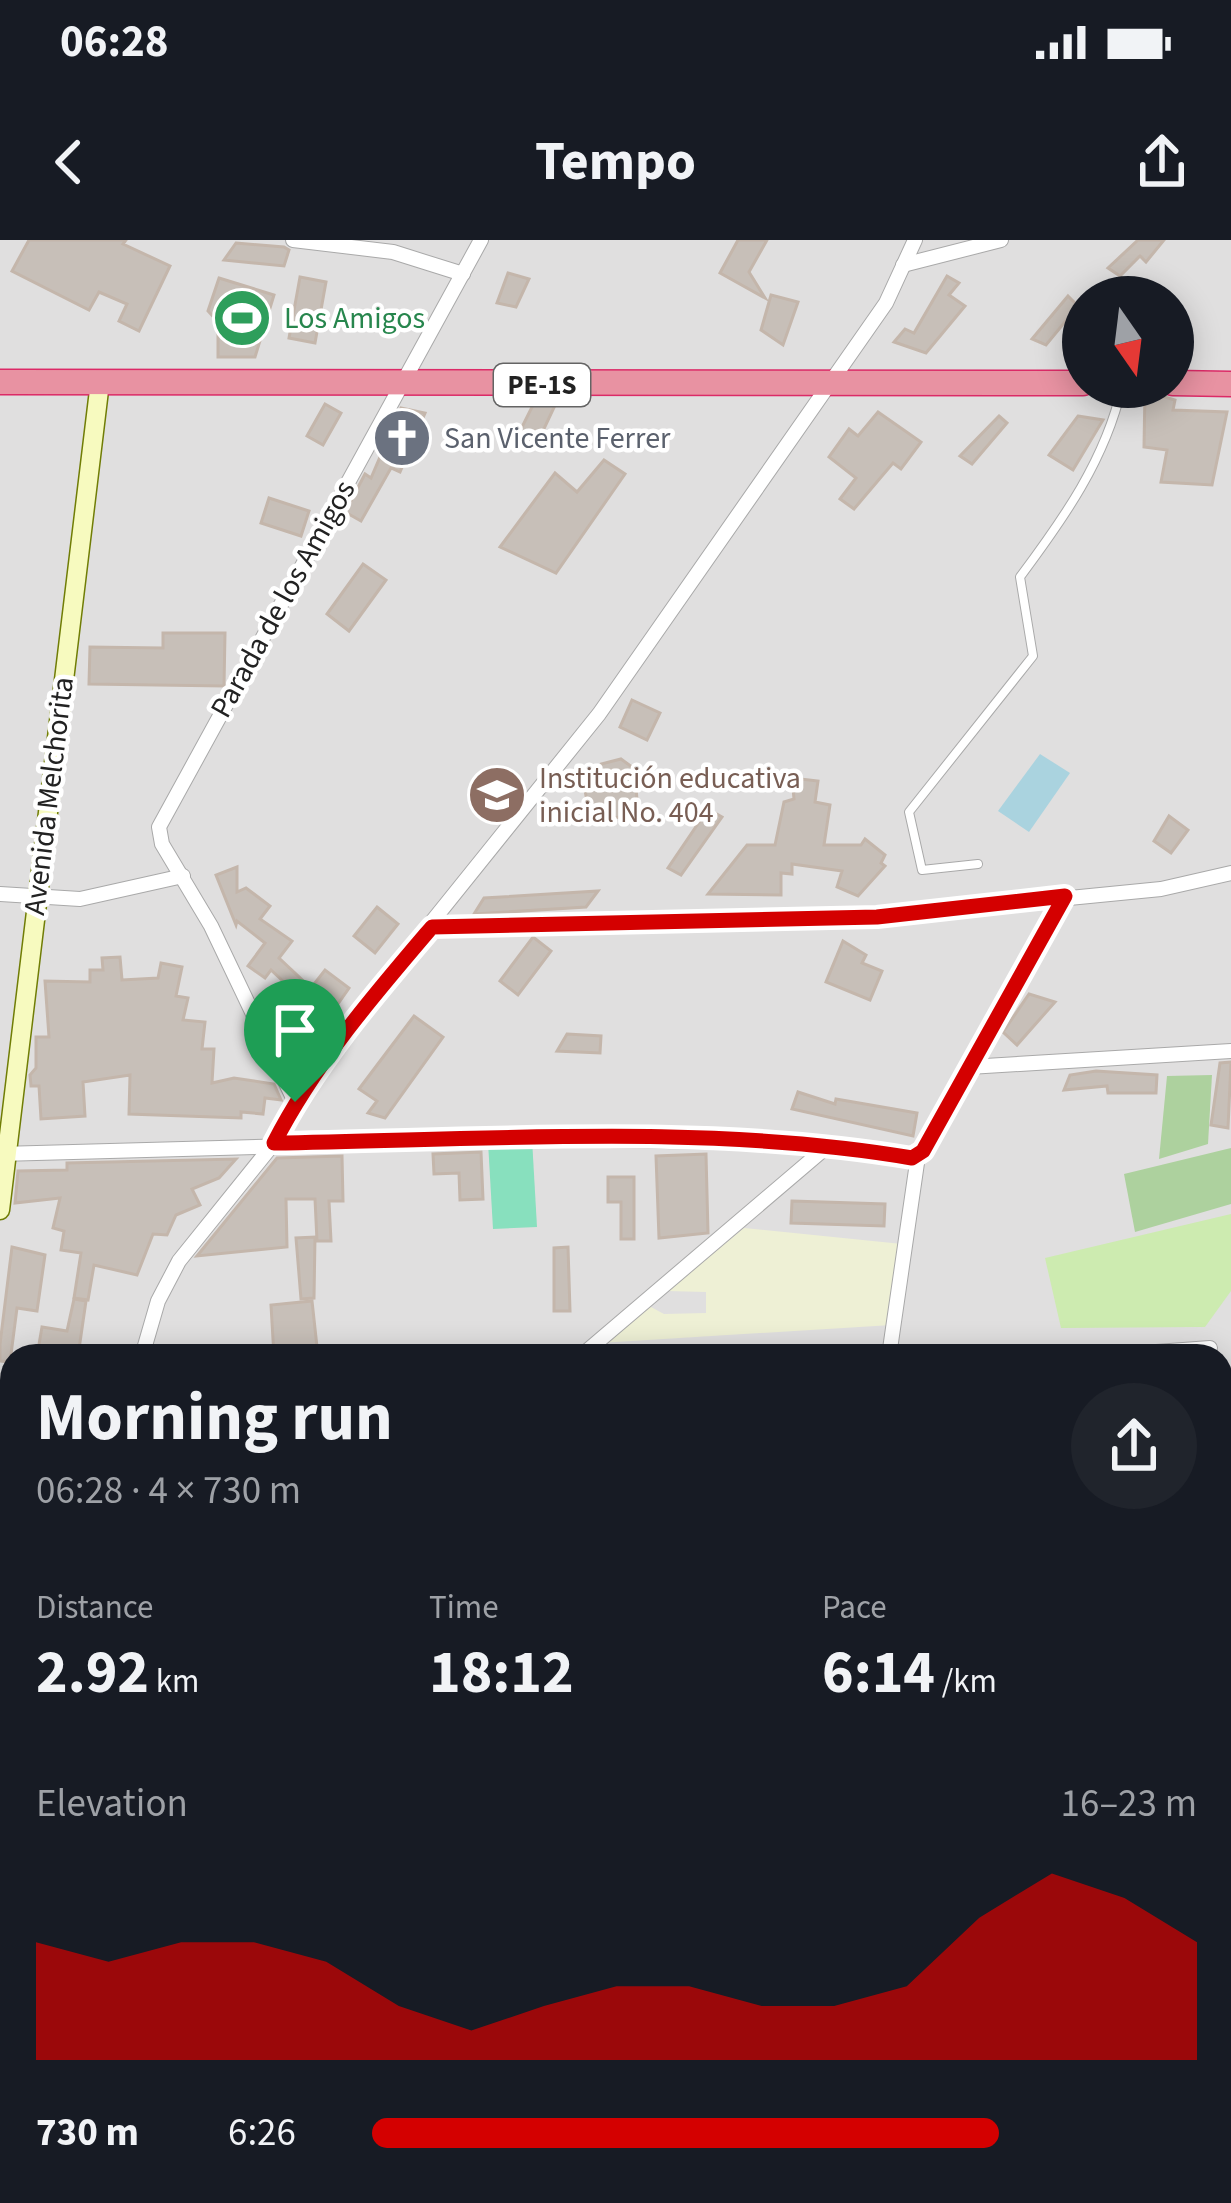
<!DOCTYPE html>
<html lang="en">
<head>
<meta charset="utf-8">
<style>
	:root { --surface:#171b24; --page:#20242c; --text:#f1f3f6; --muted:#9ea1a6; --accent:#d40000 }
	body { margin:0; font-family:"Source Sans 3",sans-serif; background:var(--page); color:var(--text); height:100vh; display:flex; flex-direction:column; font-size:45px; white-space:nowrap }
	* { box-sizing:border-box; margin:0 }
	p { font-size:39px; color:var(--muted) }
	.icon { flex:none; width:66px; height:66px; fill:none; stroke:currentColor; stroke-width:2; stroke-linecap:round; stroke-linejoin:round }
	.map { position:relative; flex:1; overflow:hidden }
	.side { position:absolute; left:0px; top:1104px; width:1233px; height:861px; display:flex; flex-direction:column; background:var(--surface); border-radius:36px 36px 0 0; box-shadow:0 6px 30px #0003 }
	.side>* { flex:none }
	.needle { width:78px; rotate:166deg }
	.fabs { position:absolute; left:1062px; top:36px; display:grid; gap:24px }
	.fabs a { display:grid; place-items:center; width:132px; height:132px; border-radius:50%; background:var(--surface); box-shadow:0 6px 30px #0003; font-size:60px }
	.pin { position:absolute; display:grid; place-items:center; width:102px; height:102px; color:#fff; margin:-123px -51px; border-radius:50% 50% 50% 0; rotate:-45deg; box-shadow:0 0 12px #0007 }
	.pin .icon { rotate:45deg }
	.round { display:grid; place-items:center; flex:none; width:126px; height:126px; border-radius:63px; background:var(--page) }
	.summary { display:flex; align-items:center; justify-content:space-between; height:204px; padding:0 36px }
	h1 { font-size:66px; font-weight:700; line-height:90px }
	.metrics { display:grid; grid-template-columns:repeat(3,1fr); gap:18px; height:204px; padding:12px 36px }
	.metrics div { display:grid; align-content:center }
	.metrics b { font-size:60px; font-weight:700 }
	.metrics small { font-size:33px; font-weight:400 }
	.metrics p { font-size:33px }
	.chart { height:336px; padding:24px 36px }
	.chart p { display:flex; justify-content:space-between }
	.chart svg { width:100%; height:216px; margin-top:12px; fill:var(--accent); opacity:.7 }
	ul { padding:0 36px; list-style:none; font-size:39px }
	li { display:grid; grid-template-columns:192px 144px 1fr; align-items:center; height:90px }
	li i { height:30px; border-radius:15px; background:var(--accent) }
	.status { display:flex; justify-content:space-between; align-items:center; height:84px; padding:0 60px; background:var(--surface); direction:ltr }
	.status svg { height:33px; fill:currentColor }
	header { display:flex; justify-content:space-between; align-items:center; height:156px; padding:0 36px; background:var(--surface); font-size:54px; font-weight:700 }
	.map>svg:first-child { display:block }
	.residential { fill:#e0dfdf; fill-rule:evenodd }
	.farmland { fill:#eef0d5 }
	.grass { fill:#cdebb0 }
	.forest { fill:#add19e }
	.pitch { fill:#88e0be }
	.water { fill:#aad3df }
	.lines { fill:none; stroke-linecap:round; stroke-linejoin:round }
	.canal { stroke:#aad3df; stroke-width:18 }
	.building { fill:#c7bfb8; stroke:#c4b6ab; stroke-width:3 }
	.lane-casing { stroke:#a9a9a9; stroke-width:10 }
	.street-casing { stroke:#a9a9a9; stroke-width:16 }
	.secondary-casing { stroke:#707d05; stroke-width:21 }
	.highway-casing { stroke:#dc2a67; stroke-width:27 }
	.lane { stroke:#fff; stroke-width:8 }
	.street { stroke:#fff; stroke-width:14 }
	.secondary { stroke:#f7fabf; stroke-width:18 }
	.highway { stroke:#e892a2; stroke-width:24 }
	.route-casing { stroke:#fff; stroke-width:24 }
	.route { stroke:#d40000; stroke-width:15 }
	.labels { text-anchor:middle; dominant-baseline:central; stroke-width:9; stroke-linejoin:round; paint-order:stroke }
	.shield { fill:#fff; stroke:#646464; stroke-width:3 }
	.shield-label { font-size:27px; font-weight:bold; fill:#222 }
	.leisure-label { font-size:30px; fill:#27864d; stroke:#fff; text-anchor:start }
	.worship-label { font-size:30px; fill:#5b616d; stroke:#fff; text-anchor:start }
	.street-label { font-size:30px; fill:#222; stroke:#fff }
	.education-label { font-size:30px; fill:#785e54; stroke:#fff; text-anchor:start }
</style>
</head>
<body>
<div class="status"><b>06:28</b><svg viewBox="0 0 49 12"><path d="M0 12V9h3v3zM5 12V6h3v6zM10 12V3h3v9zM15 12V0h3v12zM26 1h20v11H26zM47 4h2v5h-2z"/></svg></div>
<header><svg class="icon" aria-label="back" viewBox="0 0 24 24"><path d="M15 5l-7 7 7 7"/></svg>Tempo<svg class="icon" aria-label="share" viewBox="0 0 24 24"><path d="M12 15V3M7 8l5-5 5 5M5 13v7h14v-7"/></svg></header>
<div class="map">
<svg width="1231" height="1963" viewBox="0 0 1231 1963">
	<rect width="100%" height="100%" fill="#f2efe9"/>
	<path class="residential" d="M0,0H1231V1963H0ZM1083,57H1173V147H1083ZM12,1116H1221V1953H12Z"/>
	<polygon class="farmland" points="744,988 902,1004 892,1085 599,1103 649,1066 664,1074 706,1073 706,1052 667,1051"/>
	<polygon class="grass" points="1231,974 1231,1051 1205,1087 1061,1088 1045,1018"/>
	<g class="forest">
		<polygon points="1212,835 1208,904 1159,919 1167,836"/>
		<polygon points="1231,908 1231,964 1135,992 1124,934"/>
		<polygon points="1221,1204 1231,1216 1231,1345 1221,1346"/>
	</g>
	<polygon class="pitch" points="532,899 537,987 493,989 488,902"/>
	<polygon class="water" points="1040,514 1070,533 1029,592 998,571"/>
	<g class="lines">
		<polyline class="canal" points="0,1319 12,1304"/>
	</g>
	<g class="building">
		<polygon points="29,0 126,0 123,4 170,26 139,91 119,81 127,64 99,52 89,70 12,31"/>
		<polygon points="738,0 767,0 749,32 765,58 720,33"/>
		<polygon points="1138,0 1164,0 1146,22 1140,16 1120,36 1108,28"/>
		<polygon points="236,3 284,7 289,10 284,26 224,20"/>
		<polygon points="508,33 529,39 516,67 497,63"/>
		<polygon points="947,36 959,43 949,55 965,66 926,113 894,102 905,89 914,93"/>
		<polygon points="300,37 326,42 315,103 289,98"/>
		<polygon points="219,38 274,55 255,117 218,117 218,82 208,71"/>
		<polygon points="771,55 798,62 783,105 761,90"/>
		<polygon points="1068,56 1078,66 1046,105 1032,99"/>
		<polygon points="1145,151 1175,160 1173,170 1227,172 1212,245 1161,242 1167,210 1144,207"/>
		<polygon points="536,159 558,159 542,193 516,199"/>
		<polygon points="325,164 341,173 323,205 307,196"/>
		<polygon points="401,168 425,173 400,232 391,228 361,281 345,272 365,234 371,238"/>
		<polygon points="878,172 921,202 901,229 893,223 854,269 840,259 856,238 829,217 849,189 858,196"/>
		<polygon points="999,176 1007,183 972,224 960,216"/>
		<polygon points="1078,176 1103,180 1073,230 1049,215"/>
		<polygon points="604,220 625,234 556,333 500,307 555,233 577,252"/>
		<polygon points="269,258 309,271 301,296 261,283"/>
		<polygon points="363,324 386,340 349,391 327,374"/>
		<polygon points="163,393 225,393 224,446 89,444 90,407 163,408"/>
		<polygon points="632,460 660,473 647,500 620,487"/>
		<polygon points="621,519 643,535 644,546 636,547 638,573 591,583 584,545 601,524"/>
		<polygon points="792,538 818,541 815,562 830,565 824,605 861,605 865,599 885,615 881,623 885,626 858,656 837,647 842,631 792,624 792,634 781,633 781,655 708,654 747,605 775,605 784,562 794,559"/>
		<polygon points="708,569 722,577 681,635 668,628"/>
		<polygon points="1169,576 1188,590 1171,613 1154,601"/>
		<polygon points="237,627 237,652 246,648 270,666 260,679 292,701 279,718 311,748 325,730 349,748 319,791 293,771 302,759 271,730 265,738 248,726 265,703 237,681 236,685 216,635"/>
		<polygon points="598,651 586,667 474,674 484,658"/>
		<polygon points="377,667 398,684 375,713 354,696"/>
		<polygon points="533,697 551,711 518,755 500,741"/>
		<polygon points="843,701 866,715 862,723 882,731 870,760 826,742"/>
		<polygon points="120,717 122,740 158,738 161,723 182,727 176,756 188,758 183,780 205,782 202,809 214,809 212,843 234,838 274,844 281,860 265,858 263,874 241,872 241,878 129,874 130,835 83,842 85,876 41,879 39,846 31,846 30,835 36,828 36,797 49,797 45,741 90,742 90,730 103,730 102,718"/>
		<polygon points="1029,754 1055,762 1017,805 1003,792"/>
		<polygon points="414,776 443,797 385,878 368,873 377,861 359,849"/>
		<polygon points="567,794 601,796 600,813 557,811"/>
		<polygon points="1231,822 1228,888 1211,885 1220,823"/>
		<polygon points="1096,831 1157,835 1156,853 1108,853 1107,846 1064,850 1070,835"/>
		<polygon points="798,852 835,864 836,859 917,873 913,896 792,869"/>
		<polygon points="481,912 483,959 460,960 459,933 434,934 433,914"/>
		<polygon points="706,914 708,993 659,998 656,916"/>
		<polygon points="342,916 343,961 329,961 331,1001 317,1001 315,959 286,959 287,1007 197,1016 277,918"/>
		<polygon points="236,919 219,938 192,949 200,965 176,975 167,995 153,994 137,1035 94,1025 88,1060 74,1058 81,1013 61,1010 64,991 53,988 60,958 15,963 18,931 67,930 67,923"/>
		<polygon points="608,937 634,937 634,999 621,999 621,962 608,962"/>
		<polygon points="792,961 885,964 884,986 791,983"/>
		<polygon points="315,997 314,1058 301,1059 296,998"/>
		<polygon points="12,1007 45,1015 37,1071 17,1068 10,1122 0,1121 0,1104"/>
		<polygon points="568,1007 570,1071 554,1071 554,1008"/>
		<polygon points="74,1059 86,1061 78,1116 37,1116 42,1087 67,1091"/>
		<polygon points="312,1061 318,1116 274,1116 271,1065"/>
	</g>
	<g class="lines">
		<defs>
			<path id="lane" d="M978,624L922,630L909,572L1033,416L1020,337C1064,278 1105,220 1122,147"/>
			<g id="street">
				<polyline points="293,0 393,12 463,34"/>
				<polyline points="903,25 1001,0"/>
				<polyline points="0,654 80,659 183,636"/>
				<polyline points="432,687 877,677 1161,649 1231,633"/>
				<polyline points="969,827 1231,811"/>
				<polyline points="295,862 211,686 162,604 159,587 481,0"/>
				<polyline points="0,914 553,899 830,904 912,918 923,911 1065,656"/>
				<polyline points="142,1116 158,1061 179,1021 274,903 295,862 361,770 599,474 886,63 915,0"/>
				<polyline points="581,1116 830,904"/>
				<polyline points="889,1116 918,916"/>
				<polyline points="1103,1116 1210,1108"/>
				<polyline points="0,1334 12,1320"/>
				<polyline points="1221,1409 1231,1399"/>
				<polyline points="0,1495 12,1495"/>
				<polyline points="1221,1663 1231,1655"/>
				<polyline points="1221,1717 1231,1733"/>
				<polyline points="0,1786 12,1787"/>
				<polyline points="685,1953 697,1963"/>
				<polyline points="348,1963 352,1953"/>
				<polyline points="803,1963 810,1953"/>
				<polyline points="964,1963 972,1953"/>
			</g>
			<polyline id="secondary" points="0,970 100,142"/>
			<g id="highway">
				<polyline points="0,142 1083,143"/>
				<polyline points="1173,143 1231,144"/>
			</g>
		</defs>
		<use href="#lane" class="lane-casing"/>
		<use href="#street" class="street-casing"/>
		<use href="#secondary" class="secondary-casing"/>
		<use href="#highway" class="highway-casing"/>
		<use href="#lane" class="lane"/>
		<use href="#street" class="street"/>
		<use href="#secondary" class="secondary"/>
		<use href="#highway" class="highway"/>
	</g>
	<g class="lines">
		<defs>
			<path id="route" d="M1065,656L923,911L912,918C707,883 482,900 274,903C315,823 374,755 432,687L877,677Z"/>
		</defs>
		<use href="#route" class="route-casing"/>
		<use href="#route" class="route"/>
	</g>
	<defs>
		<symbol id="stadium-disc" viewBox="-11 -11 22 22"><circle r="9.5" fill="#2e9e5b" stroke="#fff"/><path d="M0-5a6.5 5 0 1 0 0 10a6.5 5 0 1 0 0-10ZM-3.5-1.8h7v3.6h-7Z" fill="#fff"/></symbol>
		<symbol id="church-disc" viewBox="-11 -11 22 22"><circle r="9.5" fill="#6b7280" stroke="#fff"/><path d="M-1.2-6h2.4v3.5h3.3v2.4h-3.3V6h-2.4V-.1h-3.3v-2.4h3.3Z" fill="#fff"/></symbol>
		<symbol id="school-disc" viewBox="-11 -11 22 22"><circle r="9.5" fill="#8d6e63" stroke="#fff"/><path d="M0-5L7-2L0 1L-7-2ZM-4 1L0 2.5L4 1V4Q0 6-4 4Z" fill="#fff"/></symbol>
	</defs>
	<g fill-rule="evenodd">
		<use href="#stadium-disc" x="209" y="45" width="66" height="66"/>
		<use href="#church-disc" x="369" y="165" width="66" height="66"/>
		<use href="#school-disc" x="464" y="522" width="66" height="66"/>
	</g>
	<g class="labels">
		<rect class="shield" x="494" y="124" width="96" height="42" rx="9"/>
		<g class="shield-label">
			<text x="542" y="145">PE-1S</text>
		</g>
		<g class="leisure-label">
			<text x="284" y="78">Los Amigos</text>
		</g>
		<g class="worship-label">
			<text x="444" y="198">San Vicente Ferrer</text>
		</g>
		<g class="street-label">
			<text transform="translate(283 359) rotate(-61)">Parada de los Amigos</text>
			<text transform="translate(49 556) rotate(-83)">Avenida Melchorita</text>
		</g>
		<g class="education-label">
			<text x="539" y="538">Institución educativa<tspan x="539" dy="34">inicial No. 404</tspan></text>
		</g>
	</g>
</svg>
<div class="fabs">
<a><svg class="needle" viewBox="-14 -14 28 28"><path d="M0-13l5 13h-10z" fill="#e53935"/><path d="M0 13l5-13h-10z" fill="#9ea1a6"/></svg></a>
</div>
<div class="pin" style="left:295px;top:862px;background:#1e9e55"><svg class="icon" aria-label="arrive" viewBox="0 0 24 24"><path d="M6 21V4h12l-3 4 3 4H6"/></svg></div>
<section class="side">
<div class="summary"><div><h1>Morning run</h1><p>06:28 · 4 × 730 m</p></div><a class="round"><svg class="icon" aria-label="share" viewBox="0 0 24 24"><path d="M12 15V3M7 8l5-5 5 5M5 13v7h14v-7"/></svg></a></div>
<div class="metrics">
<div><p>Distance</p><b>2.92<small> km</small></b></div>
<div><p>Time</p><b>18:12</b></div>
<div><p>Pace</p><b>6:14<small> /km</small></b></div>
</div>
<div class="chart"><p><span>Elevation</span>16–23 m</p>
<svg viewBox="0 0 160 44" preserveAspectRatio="none"><path d="M0 44V20L10 24L20 20L30 20L40 24L50 33L60 38L70 33L80 29L90 29L100 33L110 33L120 29L130 15L140 6L150 11L160 20V44z"/></svg>
</div>
<ul>
<li><b>730 m</b>6:26<i style="width:76%"></i></li>
</ul>
</section>
</div>
</body>
</html>
